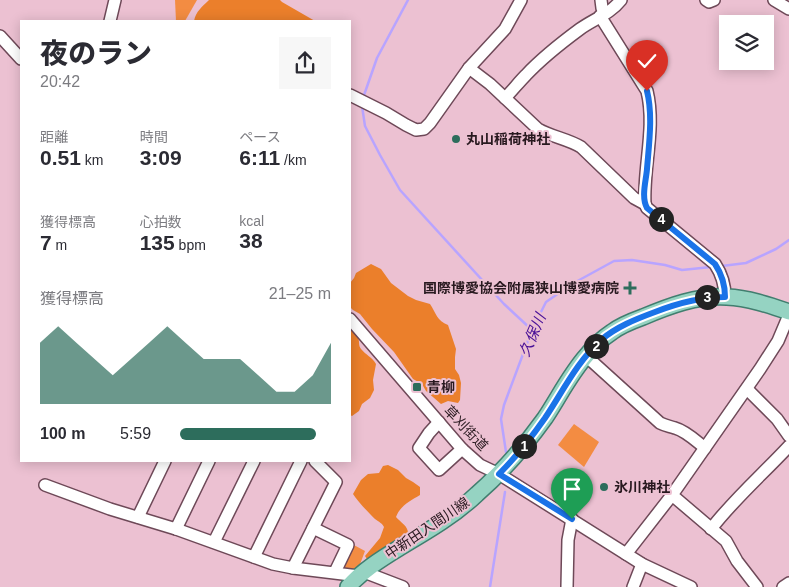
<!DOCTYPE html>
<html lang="ja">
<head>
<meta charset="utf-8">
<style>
	:root { --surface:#fff; --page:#f7f7f7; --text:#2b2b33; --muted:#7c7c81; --accent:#2d6d5c }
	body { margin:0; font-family:Arial,"Noto Sans JP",sans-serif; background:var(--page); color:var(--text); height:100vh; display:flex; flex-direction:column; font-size:19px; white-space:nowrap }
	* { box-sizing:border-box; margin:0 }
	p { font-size:16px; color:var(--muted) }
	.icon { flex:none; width:28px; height:28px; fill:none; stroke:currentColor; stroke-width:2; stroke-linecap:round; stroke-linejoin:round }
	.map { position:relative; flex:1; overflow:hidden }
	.sheet { position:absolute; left:20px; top:20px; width:331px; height:442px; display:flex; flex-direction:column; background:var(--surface); border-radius:0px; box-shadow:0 2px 12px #0003 }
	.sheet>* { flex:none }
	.buttons { position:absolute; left:719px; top:15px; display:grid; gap:10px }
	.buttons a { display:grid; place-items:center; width:55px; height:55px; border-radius:0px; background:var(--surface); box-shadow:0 2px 12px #0003; font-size:25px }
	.pin { position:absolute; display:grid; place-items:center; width:42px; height:42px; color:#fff; margin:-51px -21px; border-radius:50% 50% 50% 0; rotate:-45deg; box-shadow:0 0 5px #0007 }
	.pin .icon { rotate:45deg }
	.km { position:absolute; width:25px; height:25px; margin:-12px; border-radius:50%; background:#222; color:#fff; font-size:14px; line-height:25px; text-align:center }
	.round { display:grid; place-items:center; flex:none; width:52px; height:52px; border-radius:0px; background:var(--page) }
	.summary { display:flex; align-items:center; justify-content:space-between; height:85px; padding:0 20px }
	h1 { font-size:28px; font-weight:800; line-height:38px }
	.stats { display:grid; grid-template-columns:repeat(3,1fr); gap:8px; height:85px; padding:5px 20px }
	.stats div { display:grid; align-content:center }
	.stats b { font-size:21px; font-weight:800 }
	.stats small { font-size:14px; font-weight:400 }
	.stats p { font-size:14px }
	.chart { height:140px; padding:10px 20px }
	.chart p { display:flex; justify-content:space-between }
	.chart svg { width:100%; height:90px; margin-top:5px; fill:var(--accent); opacity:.7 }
	ul { padding:0 20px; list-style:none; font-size:16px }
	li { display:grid; grid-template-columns:80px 60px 1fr; align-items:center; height:38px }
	li i { height:12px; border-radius:6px; background:var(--accent) }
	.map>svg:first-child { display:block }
	.green { fill:#f38c42 }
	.forest { fill:#eb7f2b }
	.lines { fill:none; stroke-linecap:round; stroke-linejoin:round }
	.stream { stroke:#b8a4ff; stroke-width:2.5 }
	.minor-casing { stroke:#6e4958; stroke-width:14 }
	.major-casing { stroke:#417e6f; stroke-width:18 }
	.minor { stroke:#fff; stroke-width:11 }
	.major { stroke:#95d3c2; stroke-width:15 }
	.route-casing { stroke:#fff; stroke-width:10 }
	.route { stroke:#1a73e8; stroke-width:6 }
	.poi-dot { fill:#2d6d5c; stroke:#ecc1d2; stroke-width:2 }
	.labels { text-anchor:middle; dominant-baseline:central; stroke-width:4; stroke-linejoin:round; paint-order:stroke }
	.poi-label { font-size:14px; font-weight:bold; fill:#28191f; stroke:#ecc1d2; text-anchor:start }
	.street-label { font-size:14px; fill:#28191f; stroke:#ecc1d2 }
	.water-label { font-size:15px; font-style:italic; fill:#491097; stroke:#ecc1d2 }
</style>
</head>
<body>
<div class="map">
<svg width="789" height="587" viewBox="0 0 789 587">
	<rect width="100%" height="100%" fill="#ecc1d2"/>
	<g class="green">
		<polygon points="175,0 197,0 185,21 176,21"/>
		<polygon points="574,424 599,442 584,467 558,445"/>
		<path d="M352,544L365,551C359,566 361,570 343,569L341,565Z"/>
	</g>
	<g class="forest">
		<path d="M209,0H280L282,2L315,21H194C196,11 202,7 209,0Z"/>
		<path d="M371,264L381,269L391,283L408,296L416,300L430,304C436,313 437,321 448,325L456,349L455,357V369L459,375L461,383L460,400L458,403L448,401L441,404L426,391L422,384L413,379L394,352L372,329L360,314L353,310L350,307V283L354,278L356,273Z"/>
		<path d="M350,329C352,331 357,335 358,338C360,342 358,345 361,349C366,355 372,357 376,364L373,380L374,390L370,398L362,404L359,411L352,416L350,415Z"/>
		<path d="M388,465L398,470L406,478L413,482L420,487V495C410,501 400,506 396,517C401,523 409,526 408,535L372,559H367L365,556L380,538L384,527C382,523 379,522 375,519C369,513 358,502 353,494L361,480L368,474L379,473L383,466Z"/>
	</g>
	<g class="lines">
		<g class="stream">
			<polyline points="363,98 377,58 408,0"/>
			<polyline points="362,106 365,126 380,155 400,190 504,304 532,330"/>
			<polyline points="722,266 746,263 776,249 789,240"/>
			<polyline points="506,452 501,419 504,405 532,330 546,302 572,284 614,261 632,260 665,265 682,270 711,267"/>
			<polyline points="490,587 505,492"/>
		</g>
		<defs>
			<g id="minor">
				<polyline points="601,0 602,8 604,14"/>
				<polyline points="706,0 709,2 714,0"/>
				<polyline points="774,0 789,9"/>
				<path d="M600,16L647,91C656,128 643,167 645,204"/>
				<polyline points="110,21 115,0"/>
				<polyline points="0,36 21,59"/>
				<path d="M469,68L490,84L538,129C552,137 568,139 581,147L634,198L645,204L647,208L715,264C721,273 725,286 725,297"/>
				<polyline points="350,95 386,113 406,125 416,130 424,129 430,123 469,68 505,29 521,0"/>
				<path d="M505,98C512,91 519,82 526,75C542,58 561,43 580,29C594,19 610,14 621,0"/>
				<polyline points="350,319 462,449 480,465 499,474 642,564 691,587"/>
				<path d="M586,356L660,423C666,426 669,426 675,428C686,431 696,441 705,448"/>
				<polyline points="747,389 777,419 789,436"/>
				<polyline points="439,422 429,433 419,448 439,470 462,449"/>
				<polyline points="45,485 110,509 176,529 273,564 293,568 359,576"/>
				<polyline points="138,517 165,461"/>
				<polyline points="313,528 348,545 335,572"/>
				<polyline points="176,529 209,461"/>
				<path d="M711,529C734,499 763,474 789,446"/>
				<polyline points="214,542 254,461"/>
				<polyline points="626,554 672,495"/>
				<polyline points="254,557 301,461"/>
				<polyline points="293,568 336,482 315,461"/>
				<polyline points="364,572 403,587"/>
				<polyline points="567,587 568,540 572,519"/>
				<polyline points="633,587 642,564"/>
				<polyline points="757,587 737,561 726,541 672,495 760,369 778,341 789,315"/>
				<polyline points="783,587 789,583"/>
			</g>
			<path id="major" d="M348,587C362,571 381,559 399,548C426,532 454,516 477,494C503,471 525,446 545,418C559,397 570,374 587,355C594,346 603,338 612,332C621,325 632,321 643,317C669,306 698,295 727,297C748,298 769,305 789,312"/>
		</defs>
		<use href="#minor" class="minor-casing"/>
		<use href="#major" class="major-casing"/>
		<use href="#minor" class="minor"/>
		<use href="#major" class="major"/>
	</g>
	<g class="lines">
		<defs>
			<path id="route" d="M572,519L499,474C516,457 531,438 545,418C563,391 577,362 601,340C616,327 636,319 655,312C678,303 700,297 725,297C725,286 721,273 715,264L647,208C641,197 646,181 647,169C649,144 653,115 647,91"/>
		</defs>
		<use href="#route" class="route-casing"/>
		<use href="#route" class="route"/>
	</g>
	<g class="poi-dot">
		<circle cx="456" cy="139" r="5"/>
		<path d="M627.5 280.5h5v5h5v5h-5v5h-5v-5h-5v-5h5z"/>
		<rect x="412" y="382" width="10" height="10" rx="2.5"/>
		<circle cx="604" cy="487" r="5"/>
	</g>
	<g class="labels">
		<g class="poi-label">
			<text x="466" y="139">丸山稲荷神社</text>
			<text x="619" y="288" text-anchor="end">国際博愛協会附属狭山博愛病院</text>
			<text x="427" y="387">青柳</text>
			<text x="614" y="487">氷川神社</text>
		</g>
		<g class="street-label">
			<text transform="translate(466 428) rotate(46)">草刈街道</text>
			<text transform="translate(427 528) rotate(-34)">中新田入間川線</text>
		</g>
		<g class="water-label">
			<text transform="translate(532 335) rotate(-67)">久保川</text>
		</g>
	</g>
</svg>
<div class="buttons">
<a><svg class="icon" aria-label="layers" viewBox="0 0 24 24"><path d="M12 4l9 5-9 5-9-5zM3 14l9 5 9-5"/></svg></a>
</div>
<div class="pin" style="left:572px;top:519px;background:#1e9e55"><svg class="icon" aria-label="arrive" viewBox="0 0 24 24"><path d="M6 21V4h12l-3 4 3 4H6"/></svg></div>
<div class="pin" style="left:647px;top:91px;background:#d93025"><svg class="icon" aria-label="check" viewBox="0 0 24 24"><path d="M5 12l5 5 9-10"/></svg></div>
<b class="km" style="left:524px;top:446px">1</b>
<b class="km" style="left:596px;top:346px">2</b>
<b class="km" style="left:707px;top:297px">3</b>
<b class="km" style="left:661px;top:219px">4</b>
<section class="sheet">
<div class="summary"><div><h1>夜のラン</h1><p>20:42</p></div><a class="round"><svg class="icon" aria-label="share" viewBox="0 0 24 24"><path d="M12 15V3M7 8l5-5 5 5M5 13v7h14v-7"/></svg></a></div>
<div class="stats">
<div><p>距離</p><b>0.51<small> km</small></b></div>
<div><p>時間</p><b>3:09</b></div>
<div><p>ペース</p><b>6:11<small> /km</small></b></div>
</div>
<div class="stats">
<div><p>獲得標高</p><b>7<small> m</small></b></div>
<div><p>心拍数</p><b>135<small> bpm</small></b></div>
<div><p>kcal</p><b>38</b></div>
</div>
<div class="chart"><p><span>獲得標高</span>21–25 m</p>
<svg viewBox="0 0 160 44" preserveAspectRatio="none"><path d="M0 44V14L10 6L20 14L30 22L40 30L50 22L60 14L70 6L80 14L90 22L100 22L110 22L120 30L130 38L140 38L150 30L160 14V44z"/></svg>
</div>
<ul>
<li><b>100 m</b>5:59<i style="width:90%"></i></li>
</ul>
</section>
</div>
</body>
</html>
